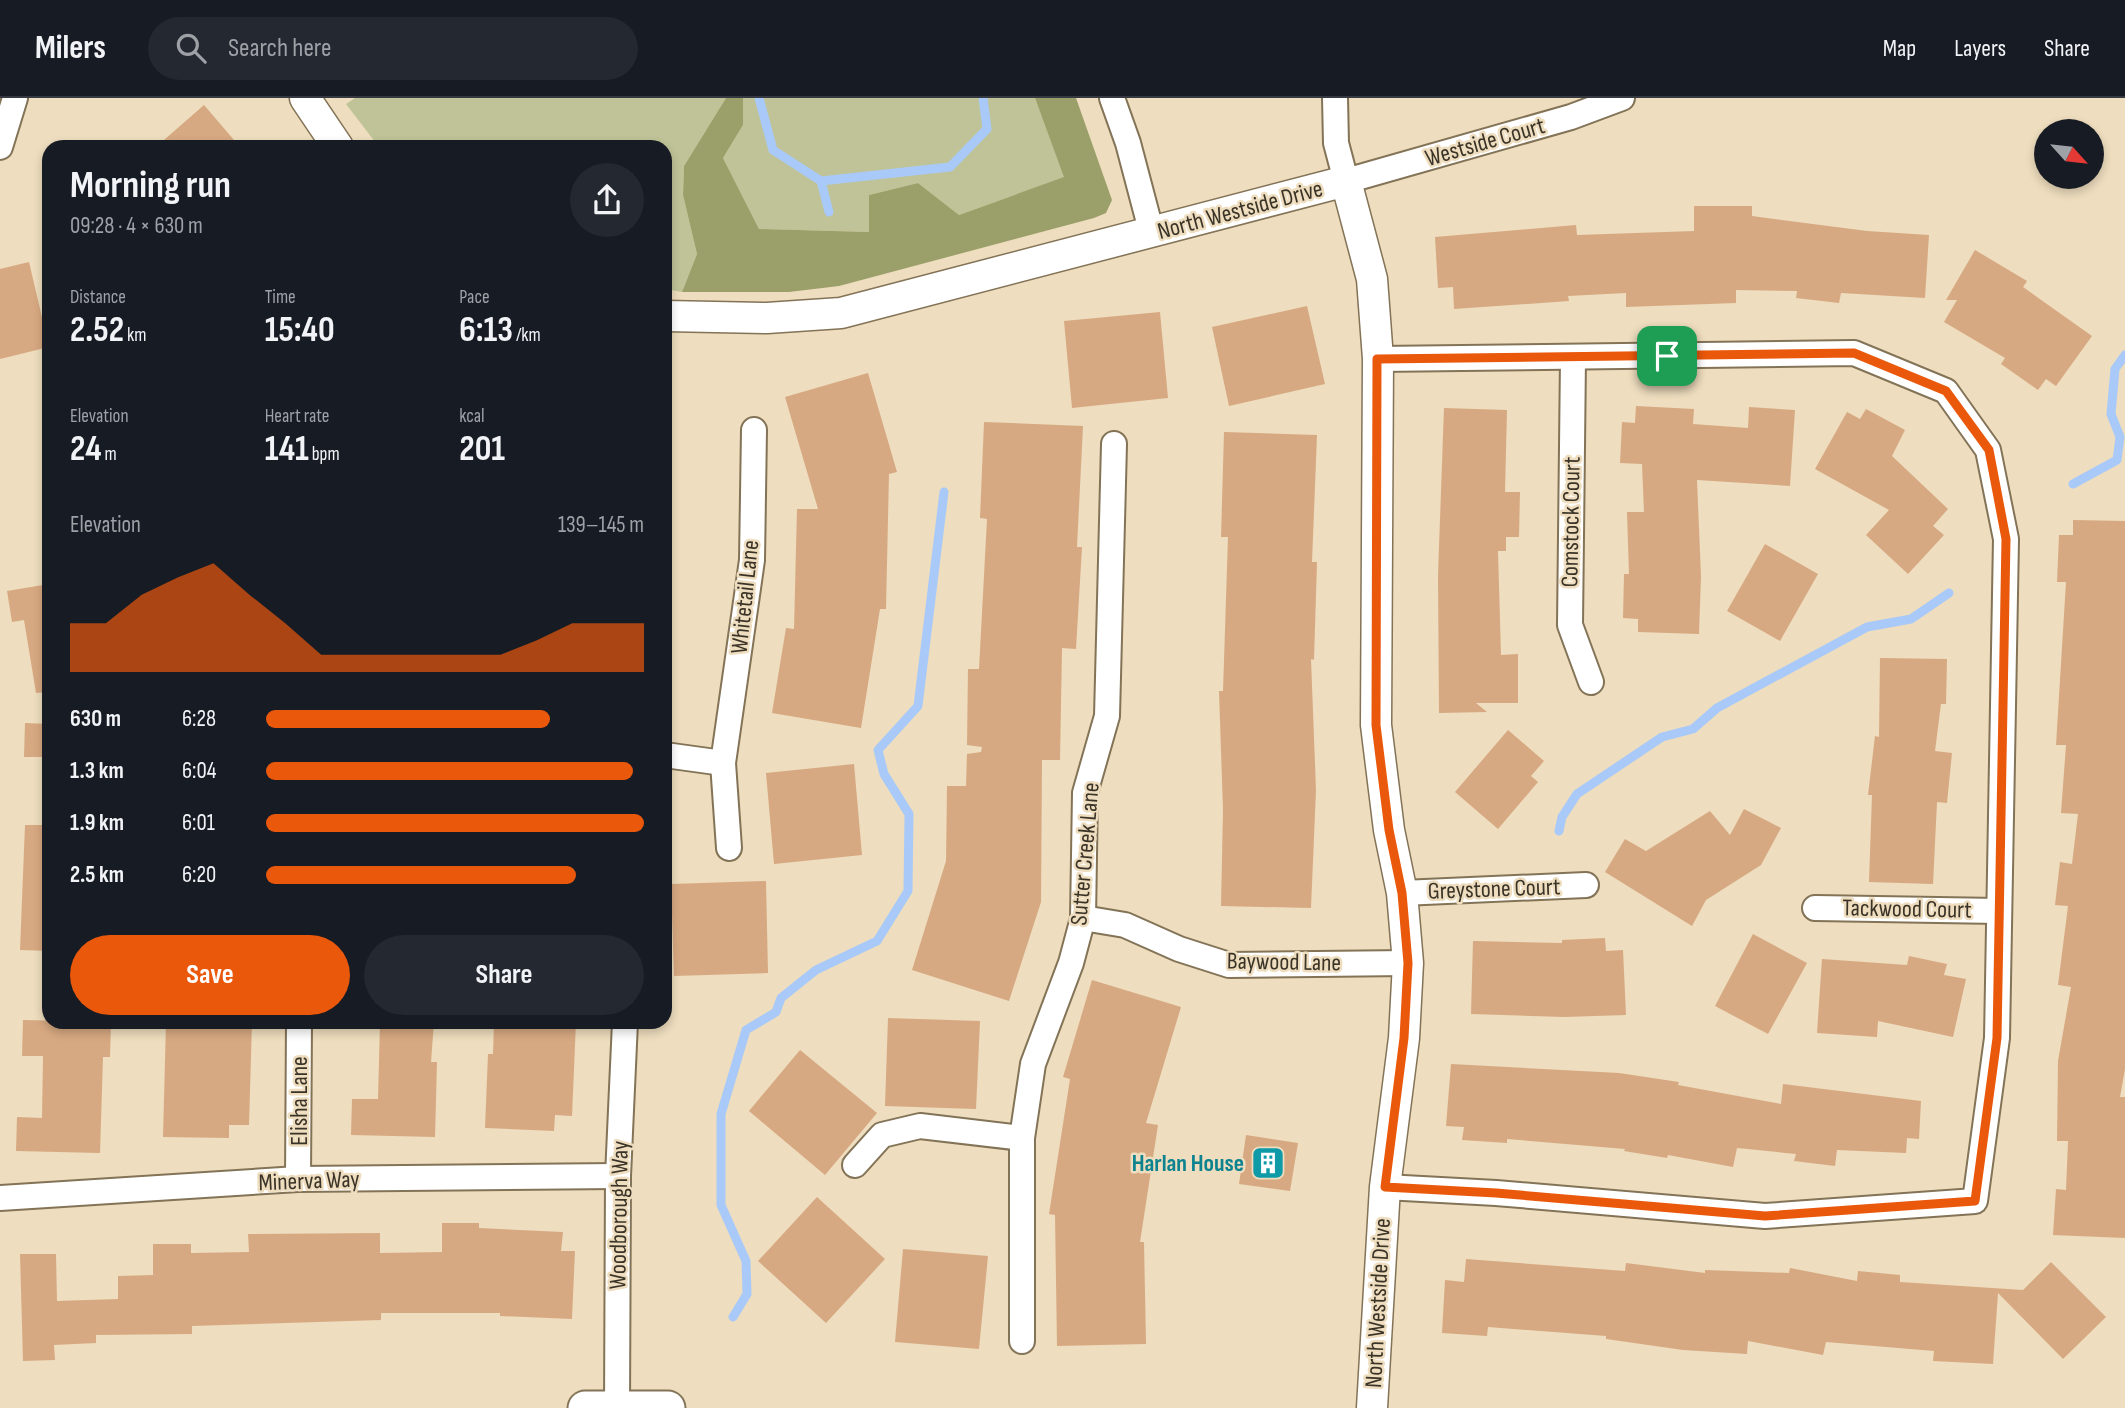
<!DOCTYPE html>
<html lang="en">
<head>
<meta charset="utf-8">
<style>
	:root { --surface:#171b24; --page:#242831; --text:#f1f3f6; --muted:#9ea1a6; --line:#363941; --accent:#ea580c }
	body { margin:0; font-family:"Sofia Sans Condensed",sans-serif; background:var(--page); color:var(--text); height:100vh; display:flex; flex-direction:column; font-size:26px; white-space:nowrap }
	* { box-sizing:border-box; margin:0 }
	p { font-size:23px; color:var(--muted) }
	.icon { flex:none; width:38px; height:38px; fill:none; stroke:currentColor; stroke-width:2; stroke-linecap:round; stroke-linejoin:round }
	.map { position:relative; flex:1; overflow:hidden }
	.panel { position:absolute; left:42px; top:42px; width:630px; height:889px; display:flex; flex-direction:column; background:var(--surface); border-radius:21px; box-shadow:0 4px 10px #0003 }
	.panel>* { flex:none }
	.needle { width:46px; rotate:117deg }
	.tools { position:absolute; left:2034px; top:21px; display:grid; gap:14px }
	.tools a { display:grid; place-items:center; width:70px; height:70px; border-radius:50%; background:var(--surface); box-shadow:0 4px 10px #0003; font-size:35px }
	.pin { position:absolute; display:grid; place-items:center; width:60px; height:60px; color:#fff; margin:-30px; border-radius:14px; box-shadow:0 4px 10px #0006 }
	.round { display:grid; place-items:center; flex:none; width:74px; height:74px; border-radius:37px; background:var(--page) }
	.headline { display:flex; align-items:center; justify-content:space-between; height:119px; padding:0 28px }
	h1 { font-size:38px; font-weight:700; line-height:52px }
	.figures { display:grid; grid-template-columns:repeat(3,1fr); gap:10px; height:119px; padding:7px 28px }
	.figures div { display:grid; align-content:center }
	.figures b { font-size:35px; font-weight:700 }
	.figures small { font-size:19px; font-weight:400 }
	.figures p { font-size:19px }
	.chart { height:196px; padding:14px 28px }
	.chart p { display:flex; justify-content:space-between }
	.chart svg { width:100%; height:126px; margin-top:7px; fill:var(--accent); opacity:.7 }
	.primary-button { display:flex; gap:14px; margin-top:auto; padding:14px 28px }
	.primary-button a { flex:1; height:80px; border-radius:42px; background:var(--accent); color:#fff; font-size:28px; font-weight:700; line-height:80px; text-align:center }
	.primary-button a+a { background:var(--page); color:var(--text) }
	ul { padding:0 28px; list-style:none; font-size:23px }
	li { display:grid; grid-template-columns:112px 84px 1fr; align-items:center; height:52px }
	li i { height:18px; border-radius:9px; background:var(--accent) }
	header { display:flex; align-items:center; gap:42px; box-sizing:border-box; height:98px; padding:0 35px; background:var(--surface); border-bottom:2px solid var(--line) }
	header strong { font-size:33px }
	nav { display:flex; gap:38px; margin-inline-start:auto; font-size:24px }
	.search { width:490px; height:63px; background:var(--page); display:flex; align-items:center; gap:18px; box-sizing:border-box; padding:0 24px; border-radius:38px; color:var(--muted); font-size:26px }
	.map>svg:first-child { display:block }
	.green { fill:#bfc397 }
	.forest { fill:#9b9f69 }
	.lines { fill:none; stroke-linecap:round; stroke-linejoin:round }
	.stream { stroke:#a9caf8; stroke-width:9 }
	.building { fill:#d7a982 }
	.minor-casing { stroke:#837357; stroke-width:28 }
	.tertiary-casing { stroke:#837357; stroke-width:33 }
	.secondary-casing { stroke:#837357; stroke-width:37 }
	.minor { stroke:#fff; stroke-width:24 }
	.tertiary { stroke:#fff; stroke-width:30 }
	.secondary { stroke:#fff; stroke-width:33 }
	.route-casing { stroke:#fff; stroke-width:14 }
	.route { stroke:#ea580c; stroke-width:9 }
	.labels { text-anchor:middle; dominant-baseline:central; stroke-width:5; stroke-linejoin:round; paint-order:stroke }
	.street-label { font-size:24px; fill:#3a3327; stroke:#eeddbe }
	.culture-label { font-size:24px; font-weight:bold; fill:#0d838f; stroke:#eeddbe; text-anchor:end }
</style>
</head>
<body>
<header>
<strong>Milers</strong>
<div class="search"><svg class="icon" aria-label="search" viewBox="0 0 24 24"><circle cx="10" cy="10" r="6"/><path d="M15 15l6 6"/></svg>Search here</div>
<nav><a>Map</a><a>Layers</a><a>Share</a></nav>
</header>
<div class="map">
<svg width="2125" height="1310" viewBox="0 0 2125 1310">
	<rect width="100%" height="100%" fill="#eeddbe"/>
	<g class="green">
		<polygon points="355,0 726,0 684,68 683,97 697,156 682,194 665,191 665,49 379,49 346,6"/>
		<polygon points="743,0 1035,0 1065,79 959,117 918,85 869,97 869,134 759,131 723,60 743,27"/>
	</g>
	<polygon class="forest" points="726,0 743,0 743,27 723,60 759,131 869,134 869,97 918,85 959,117 1064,79 1035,0 1076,0 1112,102 1106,115 1094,120 839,188 789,194 682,194 697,156 683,97 684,68"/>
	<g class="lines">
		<g class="stream">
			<polyline points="759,0 773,52 821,83 829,114"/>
			<polyline points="821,83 950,69 987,31 983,0"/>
			<polyline points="2073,386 2117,362 2120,339 2111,316 2115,271 2125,257"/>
			<polyline points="1559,733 1562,719 1577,696 1662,639 1693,631 1717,610 1867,529 1911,521 1949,495"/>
			<polyline points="733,1219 747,1196 746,1163 721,1107 721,1016 746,932 776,914 781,900 816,872 877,843 908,793 909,716 884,676 878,652 918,608 944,394"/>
		</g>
	</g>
	<g class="building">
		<polygon points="204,7 240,49 156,49"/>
		<polygon points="1694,108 1752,108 1752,118 1867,133 1929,137 1925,200 1841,195 1839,205 1796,200 1797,193 1736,192 1736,205 1626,209 1626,195 1568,198 1569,203 1454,211 1453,189 1438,190 1435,139 1576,127 1577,137 1694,133"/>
		<polygon points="1975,152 2027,183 2023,189 2092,238 2056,288 2046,281 2038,292 2001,266 2005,260 1944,224 1957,202 1946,202"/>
		<polygon points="29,164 49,249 0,261 0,171"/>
		<polygon points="1307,208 1325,286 1229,308 1212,229"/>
		<polygon points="1160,214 1168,300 1072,310 1064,223"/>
		<polygon points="868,275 897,374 889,376 886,511 880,511 861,630 772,615 786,530 794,531 797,411 818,411 785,299"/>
		<polygon points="1636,308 1694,311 1693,326 1748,330 1749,309 1795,312 1790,388 1697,382 1701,478 1699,536 1638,534 1638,521 1623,520 1624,476 1629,476 1627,414 1644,414 1642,366 1620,365 1622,324 1635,325"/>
		<polygon points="1444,310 1507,312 1505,394 1520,394 1519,439 1506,439 1506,453 1498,453 1501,557 1518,556 1518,605 1476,605 1487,614 1439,615 1438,477"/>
		<polygon points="1866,311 1905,332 1892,358 1948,411 1933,428 1944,437 1908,476 1866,437 1889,412 1815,371 1847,314 1860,321"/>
		<polygon points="984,324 1083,328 1077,449 1082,449 1076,551 1062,550 1060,662 1042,662 1041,804 1009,903 912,872 946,763 947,688 966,688 967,656 981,654 982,649 967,647 968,571 979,571 987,421 980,420"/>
		<polygon points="1224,334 1317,337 1312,464 1317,464 1314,562 1311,561 1316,692 1311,810 1221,808 1223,712 1219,593 1223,593 1228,439 1221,439"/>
		<polygon points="2073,422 2125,423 2125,971 2120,999 2125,999 2125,1140 2053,1137 2056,1091 2066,1092 2068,1043 2057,1043 2058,963 2071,889 2058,887 2068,808 2055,807 2060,764 2072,766 2078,716 2061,715 2066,647 2056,647 2066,484 2057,484 2059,437 2073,437"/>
		<polygon points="1765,446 1818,476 1780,543 1727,513"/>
		<polygon points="49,486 49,594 36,595 24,522 12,524 7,493"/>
		<polygon points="1880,560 1947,561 1946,606 1941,606 1935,653 1952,655 1947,705 1937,704 1933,786 1869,784 1872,697 1868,697 1875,638 1879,639"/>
		<polygon points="25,625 49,626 49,659 24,659"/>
		<polygon points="1508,632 1544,663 1531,678 1538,684 1498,731 1455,694"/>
		<polygon points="854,666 862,757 774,766 766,675"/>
		<polygon points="1744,711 1781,730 1761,767 1706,802 1692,828 1605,774 1625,741 1646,753 1710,713 1730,737"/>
		<polygon points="25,727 49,727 49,853 20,852"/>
		<polygon points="766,783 768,875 674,878 671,786"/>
		<polygon points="1753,836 1807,865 1768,936 1715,908"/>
		<polygon points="1605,840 1606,853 1623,852 1626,917 1564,919 1471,916 1473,843 1562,845 1562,842"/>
		<polygon points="1909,858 1947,866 1944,877 1966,881 1953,939 1878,923 1877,939 1817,935 1822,861 1907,867"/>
		<polygon points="1092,882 1181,909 1146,1025 1158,1027 1140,1144 1144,1144 1146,1246 1057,1248 1055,1117 1049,1116 1070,981 1063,979"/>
		<polygon points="888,920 980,923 976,1011 885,1008"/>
		<polygon points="23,922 111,924 110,959 103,959 100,1055 16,1053 17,1019 42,1020 43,958 22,958"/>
		<polygon points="166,924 252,924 249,1027 229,1027 229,1040 163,1039"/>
		<polygon points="380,924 434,924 431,964 437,964 435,1039 351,1037 352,1001 378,1001"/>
		<polygon points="494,924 576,924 572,1018 555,1017 554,1033 485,1030 488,956 493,956"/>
		<polygon points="800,952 877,1015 825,1077 749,1013"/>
		<polygon points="1451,966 1619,975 1679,984 1678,987 1781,1006 1783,986 1921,1003 1919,1041 1907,1040 1906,1055 1837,1052 1835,1068 1794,1063 1796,1056 1737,1050 1733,1069 1668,1057 1667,1060 1624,1053 1625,1051 1507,1041 1507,1045 1462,1042 1464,1029 1446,1028"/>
		<polygon points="1246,1037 1298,1045 1290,1093 1239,1086"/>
		<polygon points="817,1099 885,1161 826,1225 758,1163"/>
		<polygon points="442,1125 479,1125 479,1130 563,1134 561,1153 575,1153 572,1221 500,1218 500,1215 381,1215 381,1222 192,1228 192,1236 96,1237 96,1245 54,1247 55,1262 23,1263 20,1156 56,1156 57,1203 118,1201 118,1178 153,1177 153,1146 191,1146 191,1155 249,1154 248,1136 380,1135 380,1155 442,1154"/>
		<polygon points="903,1151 988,1158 979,1251 895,1244"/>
		<polygon points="1466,1161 1625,1173 1626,1165 1705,1175 1705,1172 1789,1175 1790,1170 1857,1183 1858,1173 1900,1177 1900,1184 2023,1192 2051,1164 2106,1219 2063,1261 1998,1195 1993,1266 1933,1263 1934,1253 1826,1244 1823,1257 1748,1243 1747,1256 1683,1252 1606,1241 1606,1238 1488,1229 1487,1238 1442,1235 1445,1182 1464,1184"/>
	</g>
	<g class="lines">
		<defs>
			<g id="minor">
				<polyline points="1112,0 1128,45 1152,136"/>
				<polyline points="1335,0 1336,45 1346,83 1571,19 1622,0"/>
				<polyline points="0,49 15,0"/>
				<polyline points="1573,260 1570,527 1591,584"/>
				<polyline points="1378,261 1854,255 1946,293 1988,352 2006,441 1997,940 1975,1103 1765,1118 1496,1095 1385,1089"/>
				<polyline points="665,657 723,665"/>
				<polyline points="729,750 723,665 752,462 754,332"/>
				<polyline points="1402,795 1586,787"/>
				<polyline points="1815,810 1999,813"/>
				<polyline points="1083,820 1125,827 1179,851 1229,867 1408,865"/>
				<polyline points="855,1067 882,1037 920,1028 1022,1040"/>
				<polyline points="298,1081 299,924"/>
				<polyline points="0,1100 298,1081 618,1078"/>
				<polyline points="1022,1243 1022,1040 1033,966 1071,865 1083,820 1085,695 1107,618 1114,346"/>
				<polyline points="617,1310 618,1078 625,924"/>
			</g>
			<g id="tertiary">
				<polyline points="305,0 338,49"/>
				<polyline points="665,218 767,220 841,215 1346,83 1372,181 1378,261 1376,627 1389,732 1402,795 1408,865 1404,940 1385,1089 1372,1310"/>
			</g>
			<polyline id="secondary" points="585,1310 668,1310"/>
		</defs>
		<use href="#minor" class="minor-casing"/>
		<use href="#tertiary" class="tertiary-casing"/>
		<use href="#secondary" class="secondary-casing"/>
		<use href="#minor" class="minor"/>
		<use href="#tertiary" class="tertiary"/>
		<use href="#secondary" class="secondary"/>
	</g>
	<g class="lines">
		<defs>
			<polygon id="route" points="1854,255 1946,293 1989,352 2006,441 1997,940 1975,1103 1765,1118 1496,1095 1385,1089 1404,940 1408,865 1402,795 1389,732 1376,627 1377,261"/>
		</defs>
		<use href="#route" class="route-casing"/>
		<use href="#route" class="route"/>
	</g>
	<defs>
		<symbol id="building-square" viewBox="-11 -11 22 22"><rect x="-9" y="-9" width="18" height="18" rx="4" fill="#0f9aa8" stroke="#eeddbe"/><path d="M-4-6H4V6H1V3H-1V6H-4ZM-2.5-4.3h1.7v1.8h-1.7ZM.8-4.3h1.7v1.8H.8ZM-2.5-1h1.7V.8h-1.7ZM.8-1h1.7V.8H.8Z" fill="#fff"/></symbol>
	</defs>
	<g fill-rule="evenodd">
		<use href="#building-square" x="1249" y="1046" width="38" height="38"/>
	</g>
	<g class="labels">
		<g class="street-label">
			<text transform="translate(1485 44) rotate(-16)">Westside Court</text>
			<text transform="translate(1240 112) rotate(-15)">North Westside Drive</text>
			<text transform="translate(1571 424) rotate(-89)">Comstock Court</text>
			<text transform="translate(745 499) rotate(-84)">Whitetail Lane</text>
			<text transform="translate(1085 756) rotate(-85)">Sutter Creek Lane</text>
			<text transform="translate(1494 791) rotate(-2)">Greystone Court</text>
			<text transform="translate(1907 811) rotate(1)">Tackwood Court</text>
			<text transform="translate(1284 864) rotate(1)">Baywood Lane</text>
			<text transform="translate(299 1003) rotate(-90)">Elisha Lane</text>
			<text transform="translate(309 1083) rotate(-2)">Minerva Way</text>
			<text transform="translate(619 1117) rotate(-89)">Woodborough Way</text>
			<text transform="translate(1378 1205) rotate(-87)">North Westside Drive</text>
		</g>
		<g class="culture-label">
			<text x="1244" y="1065">Harlan House</text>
		</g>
	</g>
</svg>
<div class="tools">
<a><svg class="needle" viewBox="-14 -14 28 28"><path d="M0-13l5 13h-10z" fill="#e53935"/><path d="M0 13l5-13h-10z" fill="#9ea1a6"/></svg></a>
</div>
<div class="pin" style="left:1667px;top:258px;background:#1e9e55"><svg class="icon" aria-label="arrive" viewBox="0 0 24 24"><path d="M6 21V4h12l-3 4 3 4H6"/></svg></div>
<section class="panel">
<div class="headline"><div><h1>Morning run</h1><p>09:28 · 4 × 630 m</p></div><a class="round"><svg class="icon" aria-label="share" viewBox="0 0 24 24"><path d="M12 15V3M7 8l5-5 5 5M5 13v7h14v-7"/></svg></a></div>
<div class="figures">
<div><p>Distance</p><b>2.52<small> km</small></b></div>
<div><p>Time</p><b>15:40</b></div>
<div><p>Pace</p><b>6:13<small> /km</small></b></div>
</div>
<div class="figures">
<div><p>Elevation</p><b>24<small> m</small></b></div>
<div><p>Heart rate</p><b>141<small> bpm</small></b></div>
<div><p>kcal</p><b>201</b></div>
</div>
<div class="chart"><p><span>Elevation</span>139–145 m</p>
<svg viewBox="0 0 160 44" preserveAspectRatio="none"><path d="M0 44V27L10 27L20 17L30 11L40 6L50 17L60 27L70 38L80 38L90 38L100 38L110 38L120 38L130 33L140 27L150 27L160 27V44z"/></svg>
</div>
<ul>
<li><b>630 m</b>6:28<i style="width:75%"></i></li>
<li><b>1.3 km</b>6:04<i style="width:97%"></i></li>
<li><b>1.9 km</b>6:01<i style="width:100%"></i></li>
<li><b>2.5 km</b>6:20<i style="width:82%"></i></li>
</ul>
<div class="primary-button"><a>Save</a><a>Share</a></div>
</section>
</div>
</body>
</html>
